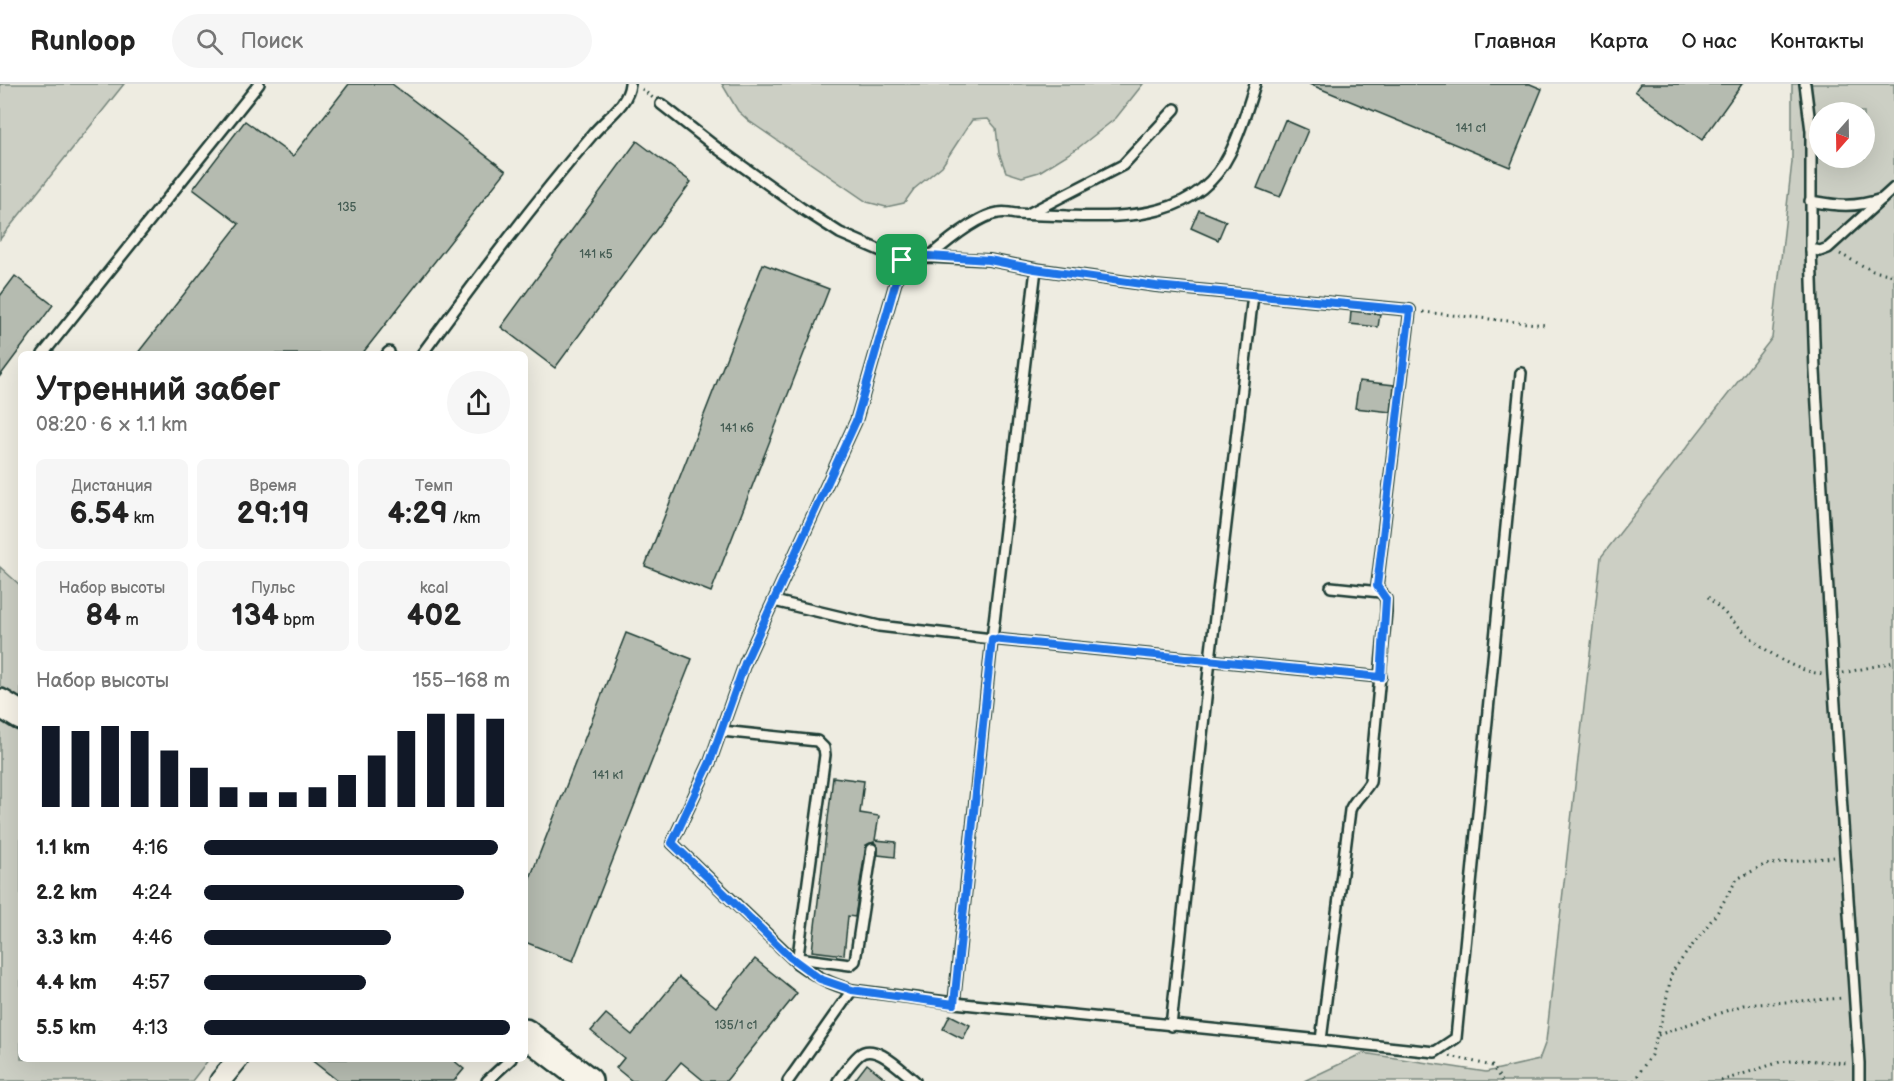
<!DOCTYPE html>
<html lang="ru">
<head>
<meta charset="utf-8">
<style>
	:root { --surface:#fff; --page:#f6f6f6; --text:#222; --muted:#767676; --line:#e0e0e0; --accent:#111827 }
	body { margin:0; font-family:"Balsamiq Sans",sans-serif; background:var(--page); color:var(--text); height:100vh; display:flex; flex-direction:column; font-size:22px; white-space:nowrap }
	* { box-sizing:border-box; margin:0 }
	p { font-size:20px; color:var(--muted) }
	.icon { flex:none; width:33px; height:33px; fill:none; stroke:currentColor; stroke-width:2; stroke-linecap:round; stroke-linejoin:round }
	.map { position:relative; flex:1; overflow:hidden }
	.details { position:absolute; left:18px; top:267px; width:510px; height:711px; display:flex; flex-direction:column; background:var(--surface); border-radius:9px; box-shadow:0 6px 24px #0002 }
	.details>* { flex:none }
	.needle { width:39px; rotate:200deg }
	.fabs { position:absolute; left:1809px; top:18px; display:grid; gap:12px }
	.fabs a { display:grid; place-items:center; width:66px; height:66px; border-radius:50%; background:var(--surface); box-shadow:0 6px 24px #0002; font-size:30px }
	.pin { position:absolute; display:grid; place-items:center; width:51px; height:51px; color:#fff; margin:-26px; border-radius:12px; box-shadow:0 3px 9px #0006 }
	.round { display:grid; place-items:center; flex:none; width:63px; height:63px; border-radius:32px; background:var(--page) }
	.overview { display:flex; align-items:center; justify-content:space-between; height:102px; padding:0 18px }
	h1 { font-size:33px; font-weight:700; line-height:45px }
	.metrics { display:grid; grid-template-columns:repeat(3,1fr); gap:9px; height:102px; padding:6px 18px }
	.metrics div { display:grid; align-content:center; border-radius:9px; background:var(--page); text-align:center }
	.metrics b { font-size:30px; font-weight:700 }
	.metrics small { font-size:16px; font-weight:400 }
	.metrics p { font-size:16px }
	.chart { height:168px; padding:12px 18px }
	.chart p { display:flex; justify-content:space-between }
	.chart svg { width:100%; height:108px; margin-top:6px; stroke:var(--accent); stroke-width:6 }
	ul { padding:0 18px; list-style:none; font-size:20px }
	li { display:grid; grid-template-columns:96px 72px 1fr; align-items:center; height:45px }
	li i { height:15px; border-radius:8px; background:var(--accent) }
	header { display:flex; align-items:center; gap:36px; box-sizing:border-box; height:84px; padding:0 30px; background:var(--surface); border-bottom:2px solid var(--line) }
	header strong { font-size:28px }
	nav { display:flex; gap:33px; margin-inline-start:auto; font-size:21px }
	.search { width:420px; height:54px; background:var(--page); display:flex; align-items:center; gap:15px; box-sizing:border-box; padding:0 21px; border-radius:33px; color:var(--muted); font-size:22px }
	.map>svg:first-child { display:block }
	.green { fill:#cccfc4; stroke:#76867c; stroke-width:1.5; fill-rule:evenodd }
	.building { fill:#b5bbb0; stroke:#1f3d34; stroke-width:1.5 }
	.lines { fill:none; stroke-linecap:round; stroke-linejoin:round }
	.lane-casing { stroke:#1f3d34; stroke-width:14 }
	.street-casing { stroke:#1f3d34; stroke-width:24 }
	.secondary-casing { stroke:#1f3d34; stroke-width:32 }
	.path { stroke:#1f3d34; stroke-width:3; stroke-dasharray:1.5 4.5; stroke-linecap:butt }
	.lane { stroke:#f7f3e8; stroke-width:9 }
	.street { stroke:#f7f3e8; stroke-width:20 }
	.secondary { stroke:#f7f3e8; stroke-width:27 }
	.route-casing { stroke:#fff; stroke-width:12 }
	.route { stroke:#1a73e8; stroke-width:8 }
	.labels { text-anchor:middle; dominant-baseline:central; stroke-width:4.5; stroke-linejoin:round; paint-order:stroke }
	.number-label { font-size:12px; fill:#445c53 }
</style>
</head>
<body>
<header>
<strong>Runloop</strong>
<div class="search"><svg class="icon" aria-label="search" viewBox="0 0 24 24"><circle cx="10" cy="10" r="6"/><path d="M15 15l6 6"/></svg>Поиск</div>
<nav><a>Главная</a><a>Карта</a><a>О нас</a><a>Контакты</a></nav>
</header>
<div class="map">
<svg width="1894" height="997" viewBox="0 0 1894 997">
	<rect width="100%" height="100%" fill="#eeece1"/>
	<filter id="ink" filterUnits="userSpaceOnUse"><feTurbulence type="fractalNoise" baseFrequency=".0167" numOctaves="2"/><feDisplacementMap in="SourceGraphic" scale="12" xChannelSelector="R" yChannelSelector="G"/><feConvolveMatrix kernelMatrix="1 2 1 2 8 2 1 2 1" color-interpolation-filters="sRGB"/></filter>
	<g filter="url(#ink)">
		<g class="green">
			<polygon points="0,0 124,0 0,155"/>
			<polygon points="722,0 1143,0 1116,34 1078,64 1039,88 1022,93 1006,88 999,69 996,44 988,35 972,36 942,82 914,105 904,119 886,123 867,118 749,37 738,27"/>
			<path d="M1792,0H1894V997H1304L1363,969L1486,988L1539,976L1546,957L1601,473L1772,254L1792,78ZM1820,28H1864V74H1820Z"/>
			<polygon points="0,483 21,502 21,975 209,975 192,997 0,997"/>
		</g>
		<g class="building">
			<polygon points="349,0 392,0 506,87 362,270 137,270 239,140 193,105 245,37 293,72"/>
			<polygon points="1309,0 1530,0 1542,5 1510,83"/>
			<polygon points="1640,0 1742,0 1702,56 1635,7"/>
			<polygon points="1285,36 1308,46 1280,113 1257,104"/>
			<polygon points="637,57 691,98 555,284 501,243"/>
			<polygon points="1199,126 1226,137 1218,156 1191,144"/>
			<polygon points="763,180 829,205 711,508 645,482"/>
			<polygon points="15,192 53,221 0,292 0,212"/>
			<polygon points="1351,227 1380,230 1378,243 1350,240"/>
			<polygon points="1359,297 1394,301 1391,328 1355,324"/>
			<polygon points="626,549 692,575 573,877 525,858 525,807"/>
			<polygon points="833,693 864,697 860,729 879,732 875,756 896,758 895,773 878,771 878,763 874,758 866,761 855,833 848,832 844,871 812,867"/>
			<polygon points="755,875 797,909 726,997 704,997 681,978 665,997 632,997 616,984 624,974 591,947 606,930 632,951 679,893 716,923"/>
			<polygon points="950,931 970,941 963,955 943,945"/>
			<polygon points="310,975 452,975 464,985 454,997 338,997"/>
			<polygon points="867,980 888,997 854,997"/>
		</g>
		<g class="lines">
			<defs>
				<g id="lane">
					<polyline points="1805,0 1811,47 1811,165 1820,167 1828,164 1894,104"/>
					<path d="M661,20L717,64L801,124L840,149L902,176L929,173L989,176L1036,185L1156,202L1410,226L1377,502L1386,515V528L1370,698C1364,709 1355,714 1350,726L1321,956L954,919L852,906L788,997"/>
					<path d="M1810,117C1838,122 1854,124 1882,115"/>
					<polyline points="1030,129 1123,81 1175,25"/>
					<polyline points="1811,165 1815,287 1833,591 1859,979 1859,997"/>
					<path d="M929,173C944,160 978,132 998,129C1003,128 1011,129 1016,130C1033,131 1050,131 1067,132C1130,134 1198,134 1230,69C1241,47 1248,23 1255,0"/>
					<polyline points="43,270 259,0"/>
					<polyline points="387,270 389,268"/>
					<path d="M422,270C477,195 532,121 593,50C606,34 628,21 630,0"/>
					<polyline points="1331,503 1380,508"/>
					<polyline points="774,517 879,542 992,555 1381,593"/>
					<polyline points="722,647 817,657 824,664 825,671 797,879"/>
					<polyline points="798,874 850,881 855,877 872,765"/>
					<path d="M852,906C830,900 815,892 797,879L672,759L710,678L745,579L856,337L902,176"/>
					<polyline points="954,919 992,555 1036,185"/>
					<polyline points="1171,942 1210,576 1253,211"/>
					<polyline points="1321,956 1435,968 1456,954 1521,289"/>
					<polyline points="487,997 511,975"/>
					<path d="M838,997C844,989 851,978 859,971C875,957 902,987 915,997"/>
				</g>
				<polyline id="street" points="220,997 238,975"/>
				<g id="secondary">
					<polyline points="0,619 21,632"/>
					<polyline points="525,949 588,997"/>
				</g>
			</defs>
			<use href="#lane" class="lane-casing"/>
			<use href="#street" class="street-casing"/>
			<use href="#secondary" class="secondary-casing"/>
			<g class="path">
				<polyline points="642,5 653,14"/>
				<polyline points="1840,170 1873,187 1894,191"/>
				<polyline points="1423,228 1546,241"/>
				<path d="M1708,513C1741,544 1775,584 1822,590"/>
				<polyline points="1843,589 1894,578"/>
				<polyline points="1658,951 1743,921 1844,914"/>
				<polyline points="1450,972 1492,982 1502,997"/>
				<polyline points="1634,997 1651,971 1663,931 1672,888 1717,829 1737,795 1764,781 1834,773"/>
				<polyline points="1721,997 1780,978 1801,976 1849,979"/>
			</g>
			<use href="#lane" class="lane"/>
			<use href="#street" class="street"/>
			<use href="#secondary" class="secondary"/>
		</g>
	</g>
	<g class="lines" filter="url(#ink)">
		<defs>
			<polygon id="route" points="929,172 989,176 1035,185 1156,202 1410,226 1377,502 1386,515 1381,593 992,555 954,920 852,906 820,895 790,873 672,759 710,678 745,579 856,337 902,176"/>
		</defs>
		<use href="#route" class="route-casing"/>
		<use href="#route" class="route"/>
	</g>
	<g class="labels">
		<g class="number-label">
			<text x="1471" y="44">141 с1</text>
			<text x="347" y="123">135</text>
			<text x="596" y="170">141 к5</text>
			<text x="737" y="344">141 к6</text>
			<text x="608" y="691">141 к1</text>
			<text x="736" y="941">135/1 с1</text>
		</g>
	</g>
</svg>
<div class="fabs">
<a><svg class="needle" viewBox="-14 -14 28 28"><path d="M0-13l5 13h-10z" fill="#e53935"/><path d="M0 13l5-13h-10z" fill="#767676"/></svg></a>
</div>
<div class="pin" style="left:902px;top:176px;background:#1e9e55"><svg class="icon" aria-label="arrive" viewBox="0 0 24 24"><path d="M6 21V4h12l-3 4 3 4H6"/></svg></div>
<section class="details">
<div class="overview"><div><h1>Утренний забег</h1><p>08:20 · 6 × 1.1 km</p></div><a class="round"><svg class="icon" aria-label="share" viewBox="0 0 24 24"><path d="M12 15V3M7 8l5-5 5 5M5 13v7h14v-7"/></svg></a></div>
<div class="metrics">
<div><p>Дистанция</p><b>6.54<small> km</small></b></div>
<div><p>Время</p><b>29:19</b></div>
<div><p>Темп</p><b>4:29<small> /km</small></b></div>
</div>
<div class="metrics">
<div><p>Набор высоты</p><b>84<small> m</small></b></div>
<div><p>Пульс</p><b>134<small> bpm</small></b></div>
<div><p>kcal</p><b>402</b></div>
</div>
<div class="chart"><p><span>Набор высоты</span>155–168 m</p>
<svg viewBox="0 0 160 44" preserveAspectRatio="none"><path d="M5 44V11M15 44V13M25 44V11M35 44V13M45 44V21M55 44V28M65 44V36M75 44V38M85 44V38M95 44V36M105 44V31M115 44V23M125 44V13M135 44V6M145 44V6M155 44V8"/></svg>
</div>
<ul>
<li><b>1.1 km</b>4:16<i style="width:96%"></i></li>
<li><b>2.2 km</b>4:24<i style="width:85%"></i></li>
<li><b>3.3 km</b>4:46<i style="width:61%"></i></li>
<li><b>4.4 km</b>4:57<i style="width:53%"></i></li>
<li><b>5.5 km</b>4:13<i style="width:100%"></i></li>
</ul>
</section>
</div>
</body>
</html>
